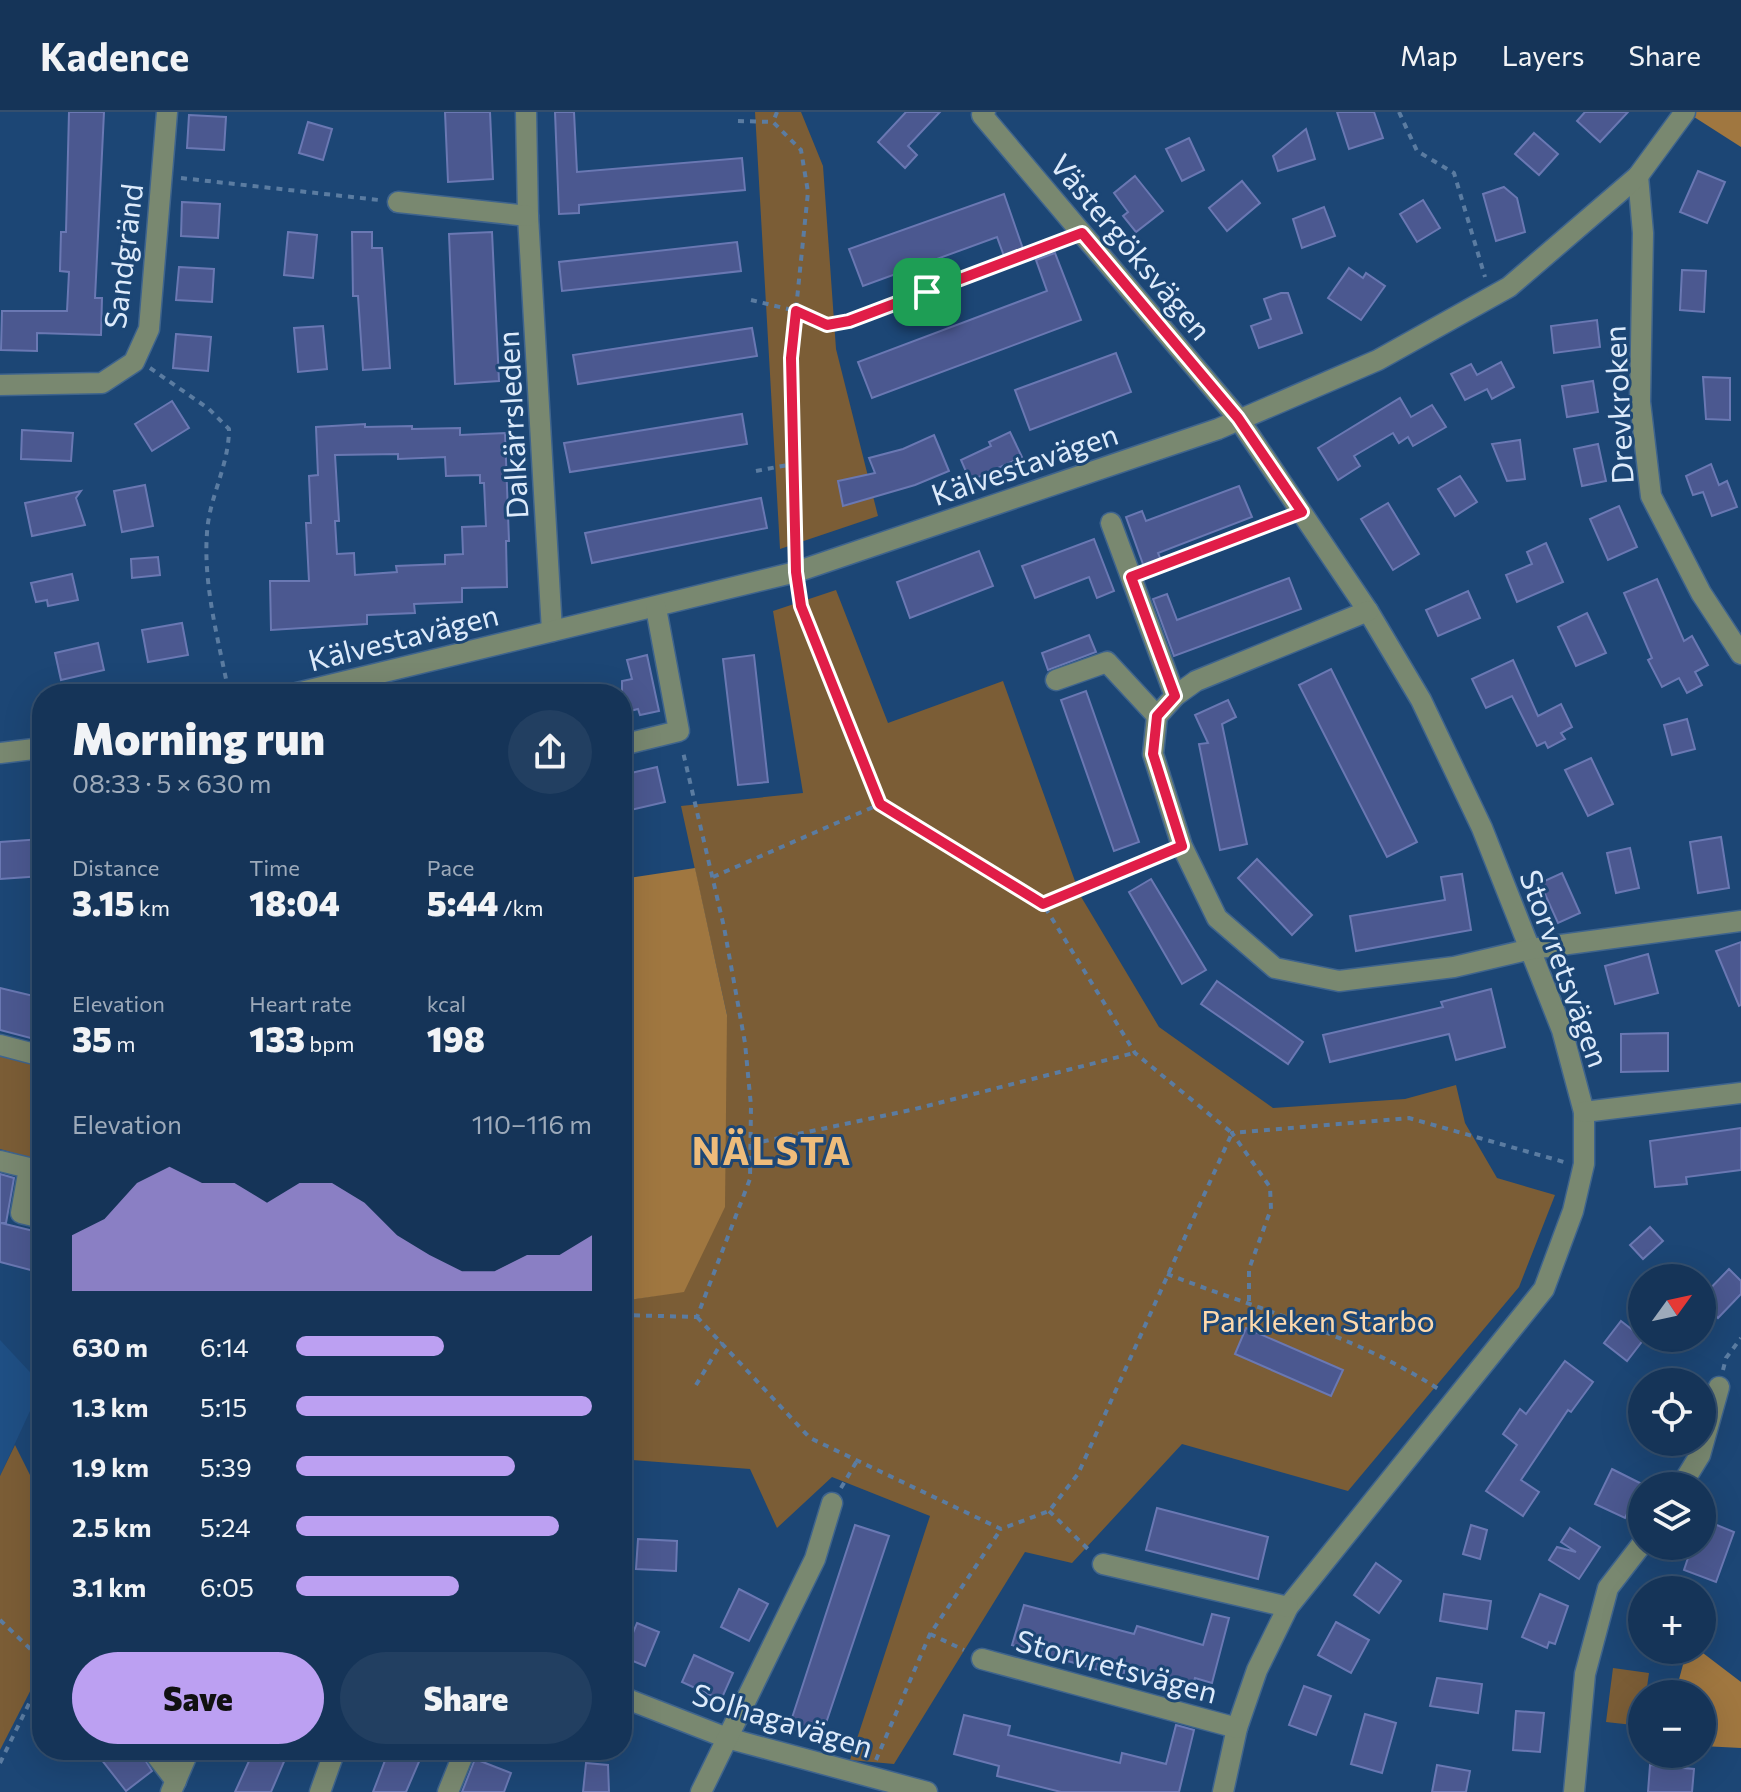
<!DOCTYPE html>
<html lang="en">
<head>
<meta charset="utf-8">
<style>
	:root { --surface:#153458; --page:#223f61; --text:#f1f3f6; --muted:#9daaba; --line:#344f6e; --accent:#bca0f2 }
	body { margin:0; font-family:Commissioner,sans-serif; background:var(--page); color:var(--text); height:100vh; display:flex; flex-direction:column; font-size:30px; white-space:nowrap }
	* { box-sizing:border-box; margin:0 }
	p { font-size:26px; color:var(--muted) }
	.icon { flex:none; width:44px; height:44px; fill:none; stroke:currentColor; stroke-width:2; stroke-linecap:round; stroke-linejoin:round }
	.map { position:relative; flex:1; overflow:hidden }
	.details { position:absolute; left:32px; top:572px; width:600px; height:1076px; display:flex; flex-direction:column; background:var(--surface); border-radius:32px; box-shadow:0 8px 32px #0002,0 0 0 2px var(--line) }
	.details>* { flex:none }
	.needle { width:52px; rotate:57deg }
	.fabs { position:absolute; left:1628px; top:1152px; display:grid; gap:16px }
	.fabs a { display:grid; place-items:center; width:88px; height:88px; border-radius:50%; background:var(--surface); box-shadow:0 8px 32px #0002,0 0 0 2px var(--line); font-size:40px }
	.pin { position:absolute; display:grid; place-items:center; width:68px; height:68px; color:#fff; margin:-34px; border-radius:16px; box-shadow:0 4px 12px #0006 }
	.round { display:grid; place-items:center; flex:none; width:84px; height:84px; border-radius:42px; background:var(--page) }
	.overview { display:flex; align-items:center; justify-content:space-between; height:136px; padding:0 40px }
	h1 { font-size:44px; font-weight:800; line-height:60px }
	.figures { display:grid; grid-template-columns:repeat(3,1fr); gap:12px; height:136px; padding:8px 40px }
	.figures div { display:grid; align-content:center }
	.figures b { font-size:34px; font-weight:800 }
	.figures small { font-size:22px; font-weight:400 }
	.figures p { font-size:22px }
	.chart { height:224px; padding:16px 40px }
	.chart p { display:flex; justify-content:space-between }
	.chart svg { width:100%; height:144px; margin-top:8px; fill:var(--accent); opacity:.7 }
	.action { display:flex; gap:16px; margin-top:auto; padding:16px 40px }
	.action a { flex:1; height:92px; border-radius:48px; background:var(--accent); color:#111; font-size:32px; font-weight:800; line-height:92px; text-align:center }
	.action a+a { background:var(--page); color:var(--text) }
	ul { padding:0 40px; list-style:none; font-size:26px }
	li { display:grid; grid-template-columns:128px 96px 1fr; align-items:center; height:60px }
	li i { height:20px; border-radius:10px; background:var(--accent) }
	header { display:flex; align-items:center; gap:48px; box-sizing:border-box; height:112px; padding:0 40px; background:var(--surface); border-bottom:2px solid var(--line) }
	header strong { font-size:38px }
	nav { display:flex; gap:44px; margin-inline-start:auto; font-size:28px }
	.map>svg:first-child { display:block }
	.built { fill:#1f4f84 }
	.green { fill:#7b5d36 }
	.forest { fill:#a07740 }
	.building { fill:#4b5890; stroke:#6a78b3; stroke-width:2; fill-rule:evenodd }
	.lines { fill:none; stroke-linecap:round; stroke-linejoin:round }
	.minor-casing { stroke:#3f648d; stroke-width:23 }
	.path { stroke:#5b7ca1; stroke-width:4; stroke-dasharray:6 6; stroke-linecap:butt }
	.minor { stroke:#798870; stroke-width:20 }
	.route-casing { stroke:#fff; stroke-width:16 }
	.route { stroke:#e11d48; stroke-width:10 }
	.labels { text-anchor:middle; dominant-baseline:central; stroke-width:6; stroke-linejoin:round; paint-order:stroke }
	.street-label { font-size:30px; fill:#dceafb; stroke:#1c4675 }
	.park-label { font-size:30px; fill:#fdd9ac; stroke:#1c4675 }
	.district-label { font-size:38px; font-weight:bold; letter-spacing:2px; fill:#eebc7b; stroke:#1c4675 }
</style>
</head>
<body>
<header>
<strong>Kadence</strong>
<nav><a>Map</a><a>Layers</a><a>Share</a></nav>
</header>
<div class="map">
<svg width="1741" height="1680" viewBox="0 0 1741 1680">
	<rect width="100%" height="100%" fill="#1c4675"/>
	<polygon class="built" points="0,1228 42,1273 0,1364"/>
	<g class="green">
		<polygon points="755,0 801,0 823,54 836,237 878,404 780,437"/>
		<polygon points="836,478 888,611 1003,569 1080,783 1159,915 1273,996 1405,987 1456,973 1465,1011 1497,1066 1555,1083 1519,1175 1348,1379 1182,1332 1072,1451 1025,1440 894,1652 850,1648 930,1404 832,1365 777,1416 750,1357 632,1348 622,1344 622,1189 684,1179 727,903 681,694 803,681 773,499"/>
		<polygon points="0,941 42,951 42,1079 34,1047 0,1037"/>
		<polygon points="15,1333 42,1387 42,1556 0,1638 0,1364"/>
		<polygon points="1613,1556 1649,1561 1646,1582 1642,1582 1642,1614 1606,1610"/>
	</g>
	<g class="forest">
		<polygon points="1694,0 1741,0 1741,35 1691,3"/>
		<polygon points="695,756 727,903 725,1095 684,1180 622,1189 622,767"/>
		<polygon points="1687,1538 1699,1538 1741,1570 1741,1636 1702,1634 1702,1582 1675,1582"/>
	</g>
	<g class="building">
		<polygon points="69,0 104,0 95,186 102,186 101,223 37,221 37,239 1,238 2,199 67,199 69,160 60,159 61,120 66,120"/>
		<polygon points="445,0 490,0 493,67 448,70"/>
		<polygon points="555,0 574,0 577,60 742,46 745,78 579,93 579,101 559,102"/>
		<polygon points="906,0 940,0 908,34 917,43 905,56 878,30"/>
		<polygon points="1337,0 1374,0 1383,26 1349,37"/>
		<polygon points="1585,0 1628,0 1600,30 1577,9"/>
		<polygon points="189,3 226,5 224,38 187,36"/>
		<polygon points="308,10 332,17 323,48 299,41"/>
		<polygon points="1306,17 1315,47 1278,59 1273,44"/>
		<polygon points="1534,21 1558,42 1539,63 1515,42"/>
		<polygon points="1189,26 1204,58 1182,69 1166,37"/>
		<polygon points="1698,59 1725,70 1707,111 1680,100"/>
		<polygon points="1135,64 1163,99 1136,120 1123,104 1128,100 1114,81"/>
		<polygon points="1242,69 1260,91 1227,119 1209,96"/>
		<polygon points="1504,75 1517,86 1525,120 1496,129 1483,82"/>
		<polygon points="1004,82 1023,137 1004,144 997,125 863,174 849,137"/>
		<polygon points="1423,88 1440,116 1417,130 1400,102"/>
		<polygon points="182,90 220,92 218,126 181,124"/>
		<polygon points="1324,95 1335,124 1302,136 1293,107"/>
		<polygon points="288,120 317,123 313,166 284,163"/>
		<polygon points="352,120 372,120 372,136 382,136 390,256 363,258 358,184 353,184"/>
		<polygon points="492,120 499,269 455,272 449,122"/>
		<polygon points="737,130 741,159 562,179 559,150"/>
		<polygon points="1055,141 1081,208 872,286 858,250 1047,179 1036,148"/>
		<polygon points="179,155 214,157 212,190 176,188"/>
		<polygon points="1349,156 1363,166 1366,161 1385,174 1361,208 1328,186"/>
		<polygon points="1682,158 1706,159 1704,200 1680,198"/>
		<polygon points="1281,181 1288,181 1302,221 1259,236 1251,214 1271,207 1264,187"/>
		<polygon points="1597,208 1600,235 1554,241 1551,214"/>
		<polygon points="323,214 327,257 298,260 294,216"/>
		<polygon points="752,216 757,244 578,272 573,243"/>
		<polygon points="176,222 211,225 208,259 173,256"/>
		<polygon points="1116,241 1131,280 1030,318 1015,278"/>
		<polygon points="1501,250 1514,275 1492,287 1487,277 1465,288 1451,262 1471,252 1477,263"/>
		<polygon points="1703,265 1730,266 1730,308 1706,307"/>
		<polygon points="1593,269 1598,300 1567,305 1562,274"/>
		<polygon points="1400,286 1411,305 1432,293 1446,315 1413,334 1408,325 1399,331 1393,321 1354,344 1360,354 1338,368 1318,336"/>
		<polygon points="172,289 189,316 152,339 135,312"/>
		<polygon points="742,302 747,332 570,360 564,331"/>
		<path d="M365,312V315L412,314V317L460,316V323L505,321L509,429H506L507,475L462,476V490L414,492L415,501L367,503V512L271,518L270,469H309L306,411H311L309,364L318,363L316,315ZM398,342V347L445,345L446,364L480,363V371H484L486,414L462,415L463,442L445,443V452L396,454L397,460L355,463L354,441L337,442L335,409H339L335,343Z"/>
		<polygon points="22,318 73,321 71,349 21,347"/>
		<polygon points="1010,320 1022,345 970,369 961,348 991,334 989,330"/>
		<polygon points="934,323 949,359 915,373 843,394 838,369 875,361 869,346 903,337"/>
		<polygon points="1520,328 1525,367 1507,369 1492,332"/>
		<polygon points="1598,332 1606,369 1582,374 1574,337"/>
		<polygon points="1711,352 1719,373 1727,369 1737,395 1712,404 1703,380 1693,383 1686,364"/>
		<polygon points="1460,364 1477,390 1455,404 1438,377"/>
		<polygon points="145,373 153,414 122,420 114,379"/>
		<polygon points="1239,374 1252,405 1158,441 1161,448 1144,455 1126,405 1142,399 1146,409"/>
		<polygon points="81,379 76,386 85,413 32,424 25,391"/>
		<polygon points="761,386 767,416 592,451 585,421"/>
		<polygon points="1388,391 1419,442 1393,458 1361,407"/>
		<polygon points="1619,394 1637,435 1608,448 1590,407"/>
		<polygon points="1094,427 1114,479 1097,486 1089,465 1035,486 1022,454"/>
		<polygon points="1546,431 1563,470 1517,490 1506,463 1532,452 1527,440"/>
		<polygon points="979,439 993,474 910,506 897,470"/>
		<polygon points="158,445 160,463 132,466 131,447"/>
		<polygon points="72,462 78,488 48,494 47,488 36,490 31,471"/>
		<polygon points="1289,466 1301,497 1174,544 1153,487 1167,482 1177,508"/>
		<polygon points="1657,467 1684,529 1692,524 1708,553 1695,560 1702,573 1687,581 1679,566 1662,575 1648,548 1652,546 1624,481"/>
		<polygon points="1468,479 1480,506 1438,524 1426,498"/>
		<polygon points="1587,501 1606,541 1576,554 1558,515"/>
		<polygon points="182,511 188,543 148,550 142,518"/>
		<polygon points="1089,523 1096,540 1048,558 1042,541"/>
		<polygon points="98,531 104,558 61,568 55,541"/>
		<polygon points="647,543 659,599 640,603 638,597 622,601 622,569 632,567 627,548"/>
		<polygon points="754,543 768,670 738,673 723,547"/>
		<polygon points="1513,548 1538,604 1561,592 1572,615 1561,621 1565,627 1548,636 1545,630 1537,634 1512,584 1486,596 1472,567"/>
		<polygon points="1331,557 1417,730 1387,745 1299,573"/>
		<polygon points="1086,579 1139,730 1114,739 1061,588"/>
		<polygon points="1228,588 1236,605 1222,612 1247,732 1220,738 1199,632 1208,631 1195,603"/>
		<polygon points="1687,607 1695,637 1672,643 1664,613"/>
		<polygon points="1591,646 1613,692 1588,704 1565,658"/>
		<polygon points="657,655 665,690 622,700 622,663"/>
		<polygon points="1721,725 1729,776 1698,781 1690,730"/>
		<polygon points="42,727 42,764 0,767 0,730"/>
		<polygon points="1630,736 1639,776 1616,781 1607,741"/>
		<polygon points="1257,747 1312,803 1292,823 1238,766"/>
		<polygon points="1562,761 1580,801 1558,811 1540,771"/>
		<polygon points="1462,762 1471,818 1356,839 1350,804 1445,788 1441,765"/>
		<polygon points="1151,767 1206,858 1182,872 1129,780"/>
		<polygon points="1741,830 1741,893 1739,894 1716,839"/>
		<polygon points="1648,842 1658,881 1615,892 1605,854"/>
		<polygon points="1217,869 1303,930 1288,952 1201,892"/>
		<polygon points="0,876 42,886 42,929 0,918"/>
		<polygon points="1491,877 1505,935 1456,948 1449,922 1330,950 1323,923 1443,895 1441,890"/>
		<polygon points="1668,921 1668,959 1621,960 1621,922"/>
		<polygon points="1741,1016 1741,1058 1686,1065 1687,1072 1655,1075 1650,1029"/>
		<polygon points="0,1062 14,1066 6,1111 1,1111 42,1121 42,1161 0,1150"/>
		<polygon points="1650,1115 1663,1129 1643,1147 1630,1133"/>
		<polygon points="1729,1157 1741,1169 1741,1182 1718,1206 1702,1190 1702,1185"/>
		<polygon points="1621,1209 1644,1227 1627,1249 1604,1231"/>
		<polygon points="1246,1216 1343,1258 1331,1284 1235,1242"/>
		<polygon points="1565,1249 1593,1270 1571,1300 1568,1298 1521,1368 1539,1380 1523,1404 1486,1379 1517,1333 1503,1322 1520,1297 1526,1302"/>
		<polygon points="1612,1357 1642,1372 1625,1406 1595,1392"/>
		<polygon points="1157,1396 1268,1425 1258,1467 1146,1438"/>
		<polygon points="1702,1407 1734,1420 1716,1470 1684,1458 1692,1434 1702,1434"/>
		<polygon points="855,1413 889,1424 821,1626 789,1615"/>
		<polygon points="1471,1413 1487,1418 1480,1447 1463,1442"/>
		<polygon points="1570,1416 1600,1435 1579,1467 1549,1448 1557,1435 1576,1440 1561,1430"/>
		<polygon points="638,1427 677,1429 676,1459 636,1457"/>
		<polygon points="1376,1451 1401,1469 1379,1501 1354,1483"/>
		<polygon points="739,1477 768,1492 749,1529 721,1515"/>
		<polygon points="1444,1482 1491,1489 1487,1517 1440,1509"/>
		<polygon points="1540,1482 1568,1494 1555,1532 1549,1530 1547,1536 1522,1525"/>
		<polygon points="1024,1493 1134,1522 1137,1514 1203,1533 1212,1502 1229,1506 1212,1571 1195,1566 1192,1575 1125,1556 1123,1565 1012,1533"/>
		<polygon points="1336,1510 1369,1528 1351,1561 1318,1543"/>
		<polygon points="637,1511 659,1520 645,1554 623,1545"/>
		<polygon points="694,1543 733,1561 721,1588 682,1570"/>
		<polygon points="1437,1566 1482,1572 1478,1601 1430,1594"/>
		<polygon points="1304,1574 1331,1584 1316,1623 1289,1613"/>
		<polygon points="1516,1599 1544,1601 1540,1640 1513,1638"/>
		<polygon points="1365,1602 1396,1611 1382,1661 1351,1652"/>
		<polygon points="964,1603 1010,1614 1008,1623 1120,1651 1122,1641 1166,1652 1176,1613 1194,1618 1179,1680 1061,1680 997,1664 999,1654 954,1642"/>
		<polygon points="94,1638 139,1638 152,1659 126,1679"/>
		<polygon points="254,1638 289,1638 271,1680 235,1680"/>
		<polygon points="389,1638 424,1638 406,1680 373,1680"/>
		<polygon points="475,1647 511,1661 504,1680 462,1680"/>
		<polygon points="586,1651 608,1653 609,1680 583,1680"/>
		<polygon points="1437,1653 1470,1659 1466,1680 1432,1680"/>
		<polygon points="1650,1653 1694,1657 1692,1680 1648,1680"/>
	</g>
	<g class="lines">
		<defs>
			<g id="minor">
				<polyline points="526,0 528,104 552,519"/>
				<polyline points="985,0 982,3 1238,306 1368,499 1421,588 1482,716 1562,918 1584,1000 1584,1052 1573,1099 1544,1177 1288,1495 1257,1558 1237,1616 1223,1680"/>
				<polyline points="1638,64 1643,121 1640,290 1651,384 1701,481 1741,542"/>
				<polyline points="398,90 528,104"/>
				<polyline points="0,273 102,271 134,250 149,217 167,0"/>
				<polyline points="1111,411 1175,584"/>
				<polyline points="1368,499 1196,569 1175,584 1157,604 1153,642 1182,734 1217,806 1275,856 1339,869 1454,855 1531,837 1741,809"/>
				<polyline points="1056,568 1107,550 1157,604"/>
				<polyline points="293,582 796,460 1218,317 1378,248 1509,175 1638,64 1685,0"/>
				<polyline points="622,633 679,619 656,496"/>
				<polyline points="0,641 42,636"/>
				<polyline points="0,933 42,944"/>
				<polyline points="1584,1000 1741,981"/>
				<polyline points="0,1049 29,1056 21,1101 42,1106"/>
				<polyline points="1681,1374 1700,1343 1719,1275"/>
				<polyline points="1103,1452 1288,1495"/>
				<polyline points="982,1547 1237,1616"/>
				<polyline points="622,1585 727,1626 927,1680"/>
				<polyline points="152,1638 176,1669"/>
				<polyline points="171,1680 189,1638"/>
				<polyline points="320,1680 335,1638"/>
				<polyline points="448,1680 465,1638"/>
				<polyline points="701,1680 815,1447 832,1391"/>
				<polyline points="1574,1680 1585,1562 1608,1476 1642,1432"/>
			</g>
		</defs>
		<use href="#minor" class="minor-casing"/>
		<g class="path">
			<polyline points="777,0 773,10 801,38 808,80 791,246 795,439"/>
			<polyline points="1399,0 1417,39 1454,61 1485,165"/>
			<polyline points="738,9 773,10"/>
			<polyline points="181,66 379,88"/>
			<polyline points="751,188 796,199 827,213 849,209 1065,128"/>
			<path d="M150,256L209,297L229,317C229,354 209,385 207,421C203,474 219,530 229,582"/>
			<polyline points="756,359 793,352"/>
			<polyline points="1147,458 1281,408"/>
			<polyline points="713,765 880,692"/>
			<polyline points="1043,792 1163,742"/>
			<polyline points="751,1032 915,997 1134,941"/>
			<path d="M1167,1162C1258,1197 1357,1224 1440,1278"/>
			<polyline points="1249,1189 1249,1157 1271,1097 1270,1075 1232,1021 1409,1006 1564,1050"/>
			<polyline points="622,1203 697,1205 750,1067 751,994 745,931 724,815 683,640"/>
			<polyline points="697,1205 810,1326 1001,1417 1049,1399 1078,1362 1232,1021 1135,941 1043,792 880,692 801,494 799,479"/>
			<polyline points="1723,1258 1726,1246 1741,1226"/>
			<polyline points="696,1273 722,1230"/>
			<polyline points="841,1376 858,1347"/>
			<polyline points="1049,1399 1090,1439"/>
			<polyline points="0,1508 42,1548"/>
			<polyline points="930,1522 964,1538"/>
			<polyline points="876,1648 930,1522 1001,1417"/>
			<polyline points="0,1651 42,1565"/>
		</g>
		<use href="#minor" class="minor"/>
	</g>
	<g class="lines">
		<defs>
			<polygon id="route" points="1082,121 1238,306 1302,400 1131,465 1175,584 1157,604 1153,642 1182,734 1043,792 880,692 801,494 796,460 791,246 796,199 827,213 849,209"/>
		</defs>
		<use href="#route" class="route-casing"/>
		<use href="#route" class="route"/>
	</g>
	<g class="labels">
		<g class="street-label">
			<text transform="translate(1132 134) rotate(50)">Västergöksvägen</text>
			<text transform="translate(122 144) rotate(-83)">Sandgränd</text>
			<text transform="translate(1617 293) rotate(-93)">Drevkroken</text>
			<text transform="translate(511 313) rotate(-93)">Dalkärrsleden</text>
			<text transform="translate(1024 351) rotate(-19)">Kälvestavägen</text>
			<text transform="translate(403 524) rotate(-14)">Kälvestavägen</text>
			<text transform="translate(1566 856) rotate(70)">Storvretsvägen</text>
			<text transform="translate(1117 1553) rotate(15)">Storvretsvägen</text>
			<text transform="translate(783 1607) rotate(17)">Solhagavägen</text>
		</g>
		<g class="park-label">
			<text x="1318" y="1207">Parkleken Starbo</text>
		</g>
		<g class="district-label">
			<text x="772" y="1037">NÄLSTA</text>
		</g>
	</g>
</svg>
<div class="fabs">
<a><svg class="needle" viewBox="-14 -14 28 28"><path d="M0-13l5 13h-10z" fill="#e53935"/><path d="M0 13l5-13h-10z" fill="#9daaba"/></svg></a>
<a><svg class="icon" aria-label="locate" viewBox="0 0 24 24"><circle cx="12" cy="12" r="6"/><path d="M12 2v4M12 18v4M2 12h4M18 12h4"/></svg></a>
<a><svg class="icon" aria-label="layers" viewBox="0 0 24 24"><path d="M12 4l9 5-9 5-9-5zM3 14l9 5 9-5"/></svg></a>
<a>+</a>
<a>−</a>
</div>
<div class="pin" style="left:927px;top:180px;background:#1e9e55"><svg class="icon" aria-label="arrive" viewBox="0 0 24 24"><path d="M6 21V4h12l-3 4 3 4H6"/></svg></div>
<section class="details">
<div class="overview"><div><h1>Morning run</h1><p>08:33 · 5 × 630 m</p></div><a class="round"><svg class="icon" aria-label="share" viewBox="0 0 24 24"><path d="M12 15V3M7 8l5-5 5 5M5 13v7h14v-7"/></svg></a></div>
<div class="figures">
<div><p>Distance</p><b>3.15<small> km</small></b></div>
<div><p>Time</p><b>18:04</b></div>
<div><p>Pace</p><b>5:44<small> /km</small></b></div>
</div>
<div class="figures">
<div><p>Elevation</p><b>35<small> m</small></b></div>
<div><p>Heart rate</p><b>133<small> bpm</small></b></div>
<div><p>kcal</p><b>198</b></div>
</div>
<div class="chart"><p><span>Elevation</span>110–116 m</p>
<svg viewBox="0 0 160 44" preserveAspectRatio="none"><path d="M0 44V27L10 22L20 11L30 6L40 11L50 11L60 17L70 11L80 11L90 17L100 27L110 33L120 38L130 38L140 33L150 33L160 27V44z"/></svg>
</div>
<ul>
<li><b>630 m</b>6:14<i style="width:50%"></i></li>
<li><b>1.3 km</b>5:15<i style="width:100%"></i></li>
<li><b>1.9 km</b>5:39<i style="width:74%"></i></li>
<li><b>2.5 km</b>5:24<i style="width:89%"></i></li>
<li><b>3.1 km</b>6:05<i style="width:55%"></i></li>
</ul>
<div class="action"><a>Save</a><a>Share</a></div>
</section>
</div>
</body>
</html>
